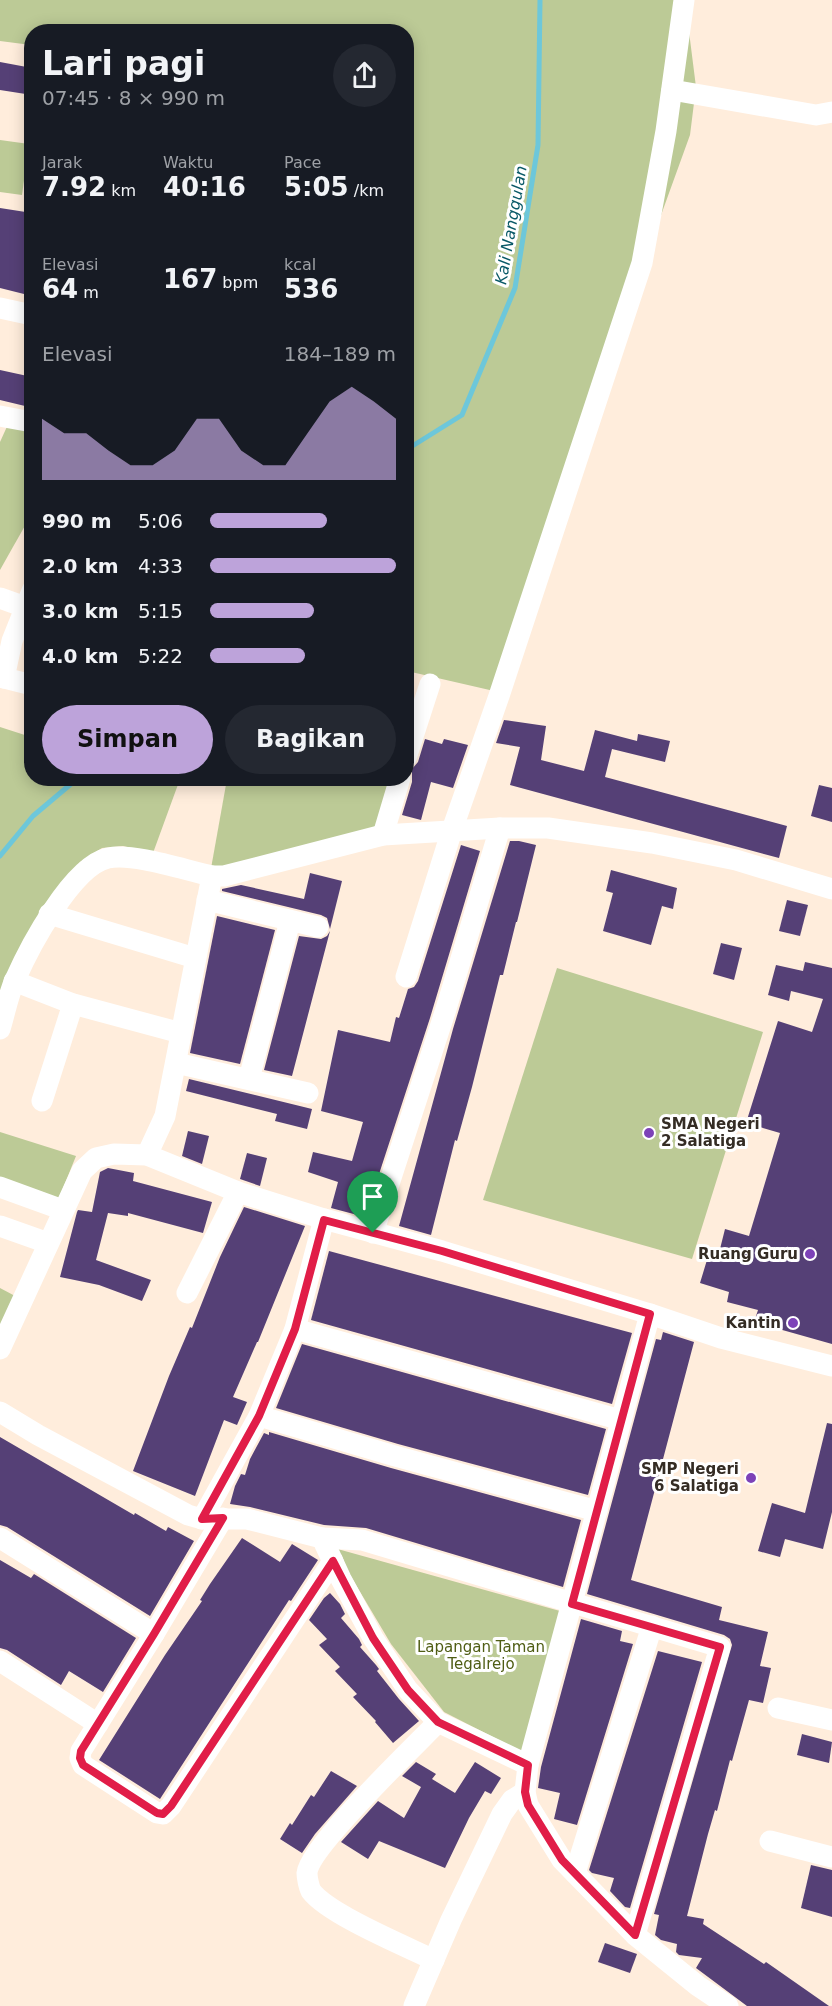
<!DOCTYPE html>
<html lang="id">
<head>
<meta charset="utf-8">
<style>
	:root { --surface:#171b24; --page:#242831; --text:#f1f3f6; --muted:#9ea1a6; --accent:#bda3da }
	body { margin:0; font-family:"DejaVu Sans",sans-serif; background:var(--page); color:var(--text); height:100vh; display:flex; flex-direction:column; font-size:22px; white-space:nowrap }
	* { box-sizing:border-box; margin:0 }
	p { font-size:20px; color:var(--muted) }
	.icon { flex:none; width:33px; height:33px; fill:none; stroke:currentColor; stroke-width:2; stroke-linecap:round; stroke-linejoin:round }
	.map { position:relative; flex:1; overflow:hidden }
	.panel { position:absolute; left:24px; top:24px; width:390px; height:762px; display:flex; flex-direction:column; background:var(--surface); border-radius:24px; box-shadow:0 3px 15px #0003 }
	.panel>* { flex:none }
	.pin { position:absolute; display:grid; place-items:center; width:51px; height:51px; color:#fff; margin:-62px -26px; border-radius:50% 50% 50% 0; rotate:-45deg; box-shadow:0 0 6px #0007 }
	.pin .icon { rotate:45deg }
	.round { display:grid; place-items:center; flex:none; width:63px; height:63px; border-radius:32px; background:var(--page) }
	.summary { display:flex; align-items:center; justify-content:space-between; height:102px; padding:0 18px }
	h1 { font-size:33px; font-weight:800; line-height:45px }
	.figures { display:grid; grid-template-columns:repeat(3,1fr); gap:9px; height:102px; padding:6px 18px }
	.figures div { display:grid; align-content:center }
	.figures b { font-size:26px; font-weight:800 }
	.figures small { font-size:16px; font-weight:400 }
	.figures p { font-size:16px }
	.chart { height:168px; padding:12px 18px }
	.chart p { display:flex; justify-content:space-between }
	.chart svg { width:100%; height:108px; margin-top:6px; fill:var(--accent); opacity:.7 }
	.primary-button { display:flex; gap:12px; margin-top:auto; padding:12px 18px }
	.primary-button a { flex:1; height:69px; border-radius:36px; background:var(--accent); color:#111; font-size:24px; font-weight:800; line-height:69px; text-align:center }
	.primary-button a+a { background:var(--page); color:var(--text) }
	ul { padding:0 18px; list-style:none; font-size:20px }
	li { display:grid; grid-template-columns:96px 72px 1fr; align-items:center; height:45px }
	li i { height:15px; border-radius:8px; background:var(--accent) }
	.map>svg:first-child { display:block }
	.green { fill:#bcca96 }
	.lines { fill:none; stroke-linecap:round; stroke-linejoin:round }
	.stream { stroke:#6dc7da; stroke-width:5 }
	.building { fill:#554076 }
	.minor { stroke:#fff; stroke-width:21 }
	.route-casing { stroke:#fff; stroke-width:12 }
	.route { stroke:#e11d48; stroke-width:8 }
	.poi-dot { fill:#7d42b8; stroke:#fff; stroke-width:2 }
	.labels { text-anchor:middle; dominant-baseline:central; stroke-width:6; stroke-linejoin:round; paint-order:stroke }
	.poi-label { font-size:15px; font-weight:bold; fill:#342c24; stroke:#fff; text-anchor:end }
	.park-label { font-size:15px; fill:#4f5d14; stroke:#fff }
	.water-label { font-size:16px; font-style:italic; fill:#095967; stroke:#fff }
</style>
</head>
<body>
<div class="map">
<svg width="832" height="2006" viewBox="0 0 832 2006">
	<rect width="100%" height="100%" fill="#ffeddc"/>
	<g class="green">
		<polygon points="0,0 685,0 696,87 690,135 545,536 494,691 407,671 406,32 32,32 31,45 0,41"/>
		<polygon points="0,140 29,144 22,195 0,192"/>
		<polygon points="10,420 31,425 31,515 0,570 0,442"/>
		<polygon points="0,727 31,737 32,778 180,779 153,853 123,846 102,848 80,862 45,904 10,971 0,1001"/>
		<polygon points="227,779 399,779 385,831 210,874"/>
		<polygon points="557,968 763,1032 692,1259 483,1200"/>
		<polygon points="0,1132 76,1156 57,1203 0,1184"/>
		<polygon points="0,1288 17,1297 0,1336"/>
		<polygon points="334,1548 560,1611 522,1752 444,1712 391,1644"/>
	</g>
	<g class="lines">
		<g class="stream">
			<polyline points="406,450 462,415 515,288 538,145 540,0"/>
			<polyline points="0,856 33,816 78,778"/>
		</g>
	</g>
	<g class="building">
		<polygon points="0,62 32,68 32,95 0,90"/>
		<polygon points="0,208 32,213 32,282 28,295 0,288"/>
		<polygon points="0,370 32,377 25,406 0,400"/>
		<polygon points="504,720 546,726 541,760 584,771 595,730 637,741 638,734 670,741 665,762 612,749 605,777 787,826 779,858 510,785 520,747 496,743"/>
		<polygon points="425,739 442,744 444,739 468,745 453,788 431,782 421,820 402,815 412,782 412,769 418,762"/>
		<polygon points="819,785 832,788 832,822 811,816"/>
		<polygon points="510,841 519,841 536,845 517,922 516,922 503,975 500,975 472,1087 457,1141 455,1140 431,1235 399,1226 453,1029"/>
		<polygon points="461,845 480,851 430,1018 365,1217 331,1208 338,1182 308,1172 313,1152 352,1161 363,1122 321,1111 338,1030 390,1042 396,1017 399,1018 408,989 414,987 418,981"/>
		<polygon points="611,870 677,888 673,909 662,906 651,945 603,931 613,893 606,891"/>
		<polygon points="310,873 342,881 330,929 327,918 321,915 222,891 222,889 241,885 304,899"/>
		<polygon points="787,900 808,905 800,936 779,931"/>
		<polygon points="217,916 275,930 240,1064 190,1053"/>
		<polygon points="330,931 292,1076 264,1070 299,936 321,939 327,936"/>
		<polygon points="721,943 742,948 734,980 713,974"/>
		<polygon points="805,962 832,968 832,1344 754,1322 758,1310 727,1302 729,1292 700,1283 710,1250 719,1253 725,1229 749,1236 780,1133 746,1123 778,1021 812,1032 823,999 791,991 789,1001 768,995 776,965 803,971"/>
		<polygon points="189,1079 312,1109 307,1129 275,1121 277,1114 186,1091"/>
		<polygon points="188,1131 209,1136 202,1164 182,1156"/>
		<polygon points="247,1153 267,1158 260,1186 240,1179"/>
		<polygon points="108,1168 134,1173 133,1181 212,1202 203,1233 128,1213 128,1216 108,1213 96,1260 151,1280 142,1301 99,1285 60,1277 77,1212 78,1210 92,1212 100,1172"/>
		<polygon points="244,1207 305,1226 258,1342 257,1342 233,1397 247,1402 237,1425 224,1420 195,1496 133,1471 169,1376 190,1327 192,1328 220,1257"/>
		<polygon points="329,1251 632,1333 612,1404 311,1320"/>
		<polygon points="663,1332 694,1342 631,1580 722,1607 719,1620 768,1632 760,1666 771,1668 763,1703 749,1700 732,1761 730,1760 717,1811 715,1810 708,1834 687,1916 704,1919 703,1924 764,1964 766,1962 829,2006 747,2006 696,1968 702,1958 679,1955 676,1952 677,1944 661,1940 655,1935 659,1915 654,1914 732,1645 730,1639 724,1635 587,1594 656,1339 661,1340"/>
		<polygon points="302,1344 606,1429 588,1495 398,1444 276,1408"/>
		<polygon points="827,1423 832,1424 832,1512 823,1549 785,1539 780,1557 758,1551 772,1503 805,1513"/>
		<polygon points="269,1432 391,1468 581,1520 563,1587 366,1528 324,1525 250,1507 230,1504 235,1486 241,1474 245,1475 250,1459 264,1433 269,1435"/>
		<polygon points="0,1437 134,1515 135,1513 166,1531 168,1527 194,1541 150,1616 7,1527 0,1525"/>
		<polygon points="242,1538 280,1562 292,1544 318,1560 291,1601 289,1600 160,1799 99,1760 165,1655 202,1601 200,1600 210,1584"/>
		<polygon points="0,1560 31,1578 34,1574 136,1638 103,1692 69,1671 61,1685 7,1650 0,1648"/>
		<polygon points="330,1593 340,1604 345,1614 341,1618 359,1639 362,1645 360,1647 376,1665 379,1669 377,1671 399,1699 419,1721 393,1743 375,1722 376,1721 353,1697 357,1694 335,1671 340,1667 319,1645 327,1639 309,1620 324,1598"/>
		<polygon points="581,1619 622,1631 620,1641 633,1644 577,1825 554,1819 560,1793 538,1788 541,1767"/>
		<polygon points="658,1651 702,1662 630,1908 625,1907 610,1891 614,1878 592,1873 589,1870"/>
		<polygon points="802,1734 832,1742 829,1763 797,1755"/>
		<polygon points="416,1762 436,1774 432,1779 455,1793 475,1762 501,1778 491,1794 485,1791 469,1818 445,1868 379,1841 368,1859 341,1842 378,1801 404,1818 421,1787 402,1776"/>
		<polygon points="331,1771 357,1786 315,1834 302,1853 280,1839 290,1823 292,1825 311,1795 314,1797"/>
		<polygon points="811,1865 832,1870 832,1917 801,1908"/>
		<polygon points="605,1943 637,1954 630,1973 598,1962"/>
	</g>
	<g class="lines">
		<g class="minor">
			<polyline points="672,90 816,115 832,112"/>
			<polyline points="0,308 32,315"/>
			<polyline points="0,416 32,422"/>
			<polyline points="0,598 25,607"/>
			<polyline points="0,677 32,685"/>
			<polyline points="4,678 12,641 32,591"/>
			<polyline points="406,758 430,684"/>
			<polyline points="383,835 400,778"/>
			<polyline points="207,900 318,927"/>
			<polyline points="49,914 195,958"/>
			<polyline points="406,977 452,830 499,696 642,263 666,131 684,0"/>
			<polyline points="14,981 73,1004 181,1033"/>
			<path d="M0,1029C5,1013 8,995 15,980C29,948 72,866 108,858C135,853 184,870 212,876"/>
			<polyline points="176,1063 308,1093"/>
			<polyline points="249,1079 290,921"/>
			<polyline points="42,1101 73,1004"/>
			<polyline points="147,1155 165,1116 212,876 224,876 383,835 500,828 548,828 652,843 736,860 832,889"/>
			<polyline points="0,1187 63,1210"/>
			<polyline points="0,1226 48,1243"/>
			<polyline points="373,1233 446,1009 500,828"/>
			<polyline points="187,1293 238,1192"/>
			<polyline points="295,1329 621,1420"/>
			<polyline points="0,1349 82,1171 96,1158 114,1154 147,1155 238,1192 324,1219 442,1251 650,1314 721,1338 832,1366"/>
			<polyline points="0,1412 38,1435 188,1515 202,1519 247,1519 322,1538 341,1579 373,1638 408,1690 438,1722 528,1765 525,1792 528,1805 562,1860 635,1935 698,1986 728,2006"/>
			<polyline points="259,1416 395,1456 597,1511"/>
			<polyline points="223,1518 154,1634 81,1751 80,1758 83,1765 157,1813 163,1814 171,1806 333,1561"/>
			<polyline points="202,1519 259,1416 295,1329 324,1219"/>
			<polyline points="0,1538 154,1634"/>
			<polyline points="322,1538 362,1540 720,1647 635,1935"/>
			<polyline points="0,1661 98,1724"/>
			<polyline points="778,1708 832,1720"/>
			<polyline points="528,1765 650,1314"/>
			<polyline points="770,1841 832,1857"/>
			<polyline points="575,1873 652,1626"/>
			<path d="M434,1960C405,1946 328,1914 311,1891C309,1887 307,1878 307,1873C309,1847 415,1746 438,1722"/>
			<polyline points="414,2006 451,1920 502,1814 512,1800 525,1792"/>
		</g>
	</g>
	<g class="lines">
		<defs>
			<polygon id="route" points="324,1220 442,1251 650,1314 572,1604 720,1647 635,1935 562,1860 528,1805 525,1792 528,1765 438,1722 408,1690 373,1638 333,1561 171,1806 163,1814 157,1813 83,1765 80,1758 81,1751 154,1634 223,1518 202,1519 259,1416 295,1329"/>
		</defs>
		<use href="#route" class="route-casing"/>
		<use href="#route" class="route"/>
	</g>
	<g class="poi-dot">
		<circle cx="649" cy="1133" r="6"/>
		<circle cx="810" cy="1254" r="6"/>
		<circle cx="793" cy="1323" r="6"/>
		<circle cx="751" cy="1478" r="6"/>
	</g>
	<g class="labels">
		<g class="poi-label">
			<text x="661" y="1124" text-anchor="start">SMA Negeri<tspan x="661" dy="17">2 Salatiga</tspan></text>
			<text x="798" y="1254">Ruang Guru</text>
			<text x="781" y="1323">Kantin</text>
			<text x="739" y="1469">SMP Negeri<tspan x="739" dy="17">6 Salatiga</tspan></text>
		</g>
		<g class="park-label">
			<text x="481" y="1647">Lapangan Taman<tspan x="481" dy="17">Tegalrejo</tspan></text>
		</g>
		<g class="water-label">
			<text transform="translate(511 225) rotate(-80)">Kali Nanggulan</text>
		</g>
	</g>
</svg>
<div class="pin" style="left:373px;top:1233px;background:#1e9e55"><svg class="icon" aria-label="arrive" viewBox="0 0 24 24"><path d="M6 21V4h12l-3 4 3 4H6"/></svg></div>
<section class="panel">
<div class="summary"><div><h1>Lari pagi</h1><p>07:45 · 8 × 990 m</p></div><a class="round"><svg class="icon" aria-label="share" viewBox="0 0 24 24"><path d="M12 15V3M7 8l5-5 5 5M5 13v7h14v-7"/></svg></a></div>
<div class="figures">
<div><p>Jarak</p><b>7.92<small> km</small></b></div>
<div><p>Waktu</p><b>40:16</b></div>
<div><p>Pace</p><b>5:05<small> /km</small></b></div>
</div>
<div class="figures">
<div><p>Elevasi</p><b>64<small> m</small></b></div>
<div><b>167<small> bpm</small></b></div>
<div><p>kcal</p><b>536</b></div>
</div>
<div class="chart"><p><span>Elevasi</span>184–189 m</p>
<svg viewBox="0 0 160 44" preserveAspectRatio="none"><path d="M0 44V19L10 25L20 25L30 32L40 38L50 38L60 32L70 19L80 19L90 32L100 38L110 38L120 25L130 12L140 6L150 12L160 19V44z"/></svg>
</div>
<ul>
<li><b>990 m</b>5:06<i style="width:63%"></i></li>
<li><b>2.0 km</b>4:33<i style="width:100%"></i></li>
<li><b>3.0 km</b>5:15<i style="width:56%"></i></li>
<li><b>4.0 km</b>5:22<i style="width:51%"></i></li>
</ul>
<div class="primary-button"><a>Simpan</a><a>Bagikan</a></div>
</section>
</div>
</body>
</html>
